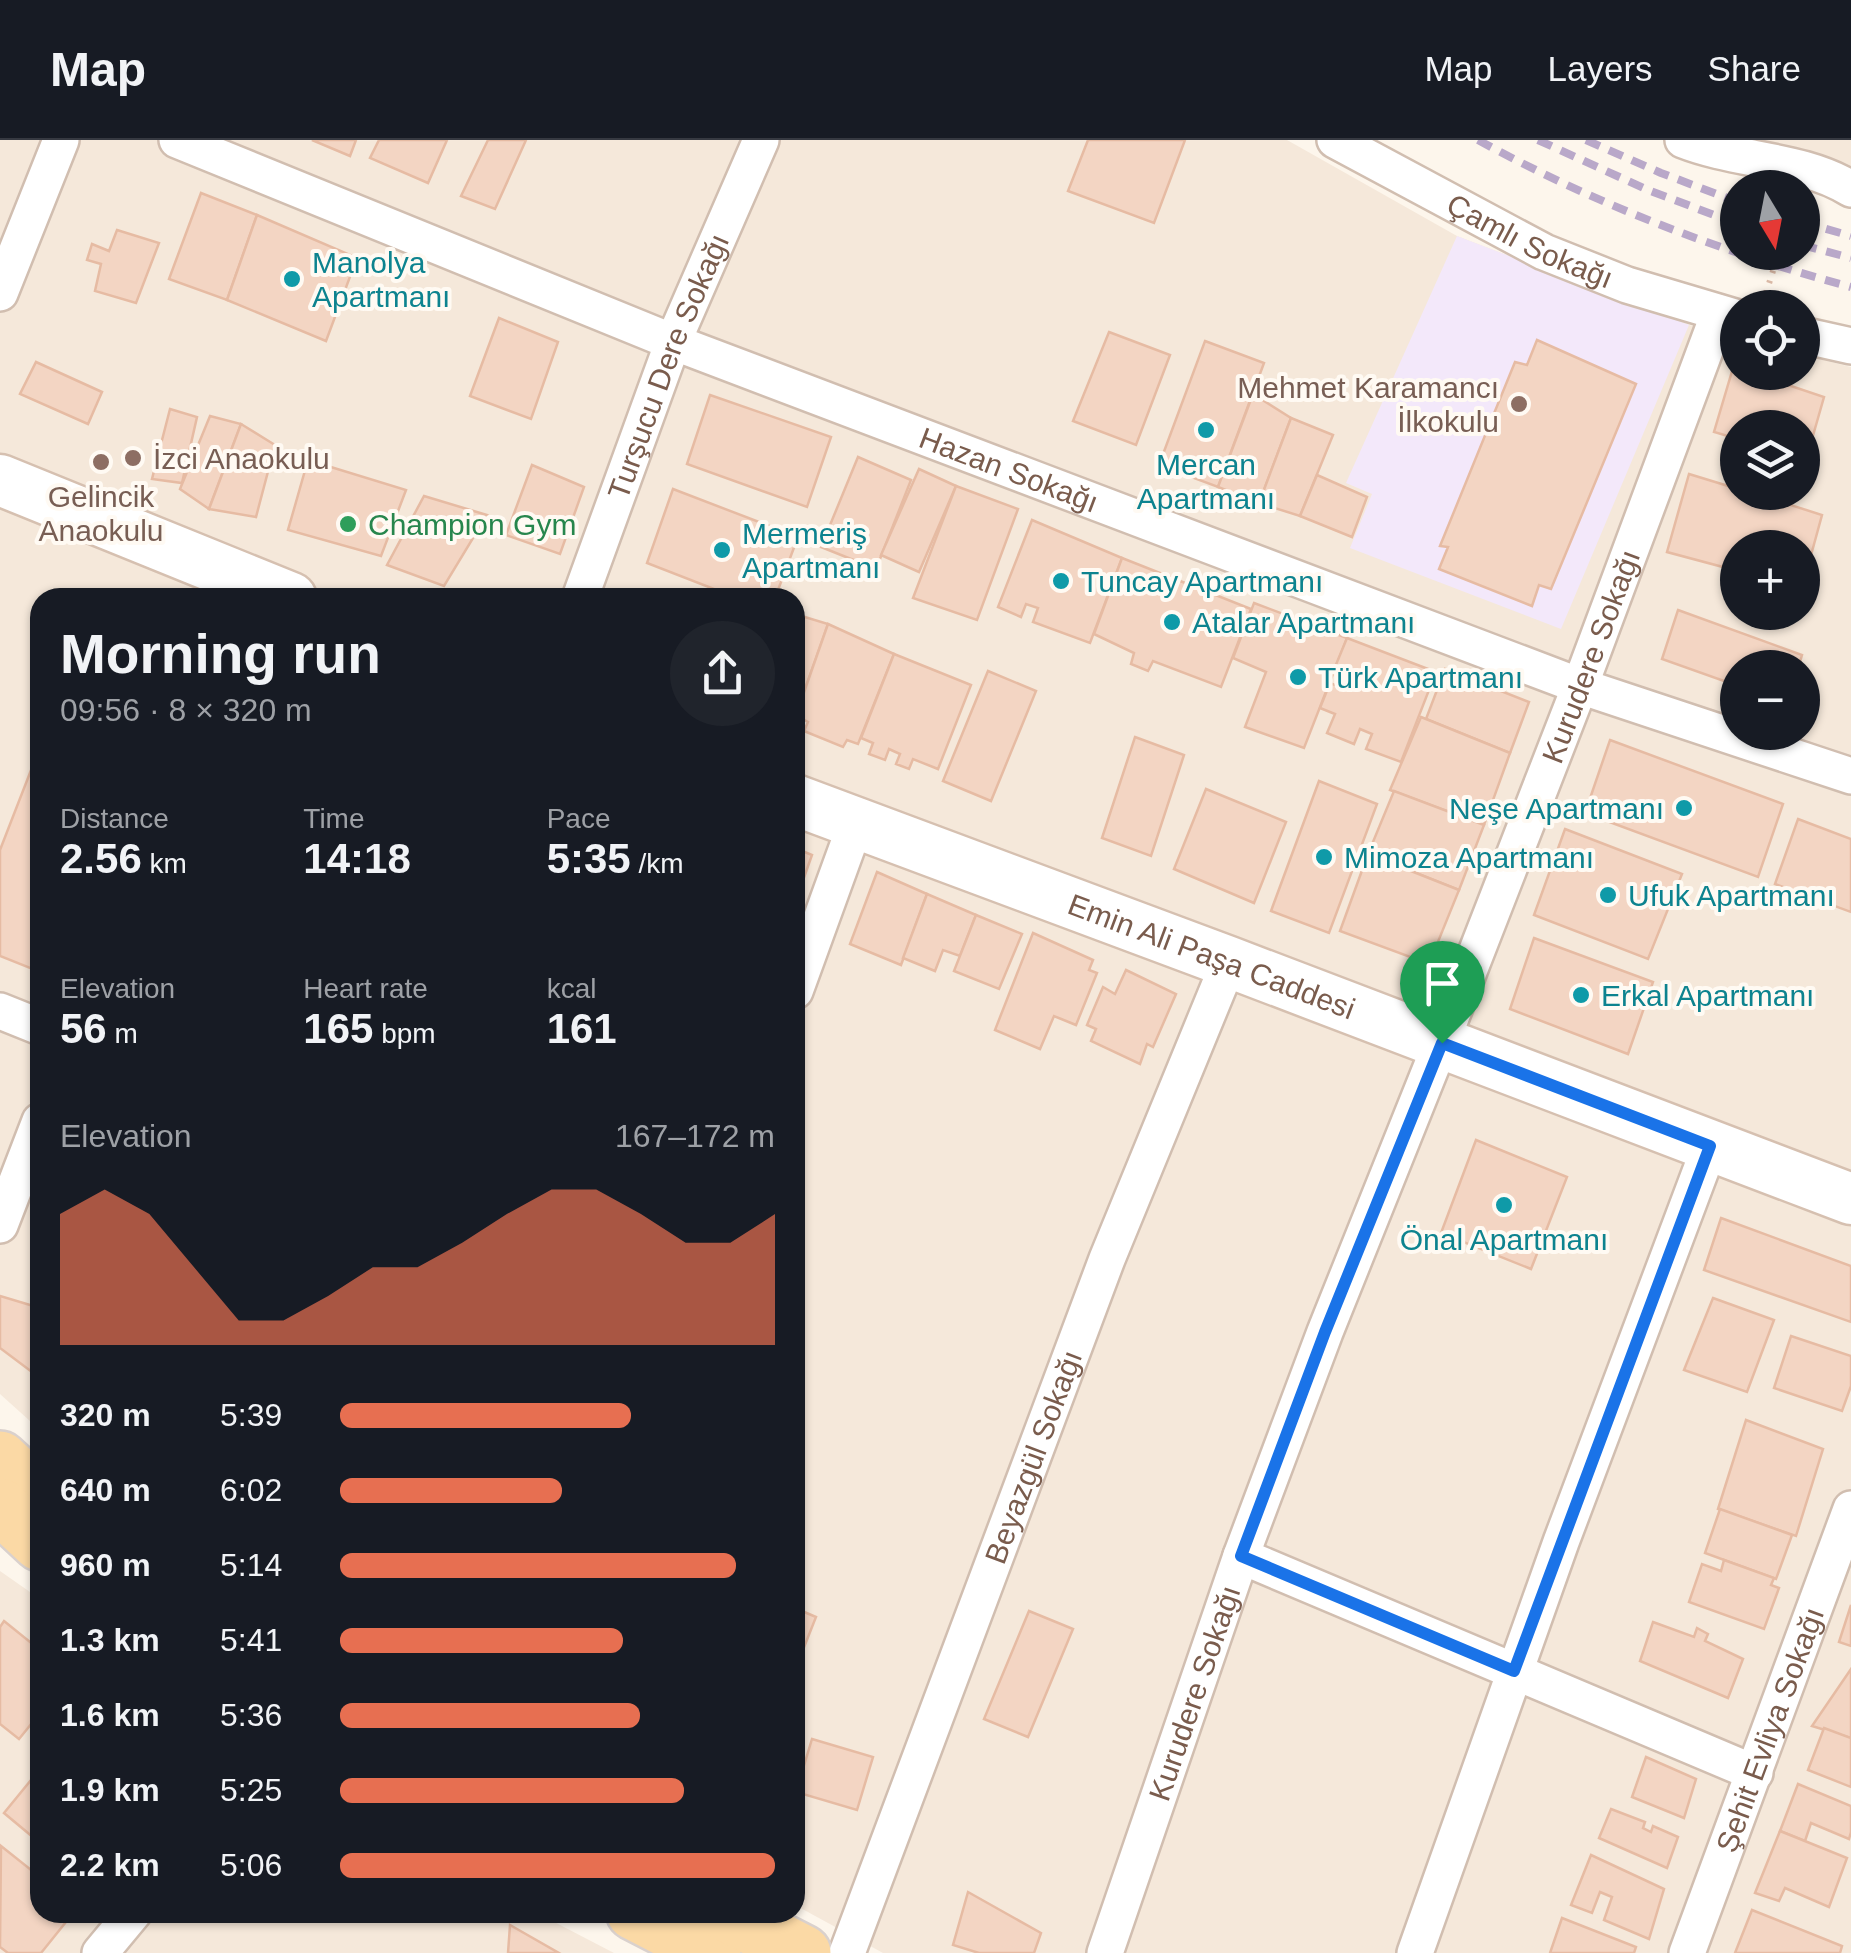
<!DOCTYPE html>
<html lang="en">
<head>
<meta charset="utf-8">
<style>
	:root { --surface:#171b24; --page:#20242c; --text:#f1f3f6; --muted:#9ea1a6; --line:#363941; --accent:#e76f51 }
	body { margin:0; font-family:Helvetica,sans-serif; background:var(--page); color:var(--text); height:100vh; display:flex; flex-direction:column; font-size:38px; white-space:nowrap }
	* { box-sizing:border-box; margin:0 }
	p { font-size:32px; color:var(--muted) }
	.icon { flex:none; width:55px; height:55px; fill:none; stroke:currentColor; stroke-width:2; stroke-linecap:round; stroke-linejoin:round }
	.map { position:relative; flex:1; overflow:hidden }
	.details { position:absolute; left:30px; top:448px; width:775px; height:1335px; display:flex; flex-direction:column; background:var(--surface); border-radius:30px; box-shadow:0 2px 8px #0004 }
	.details>* { flex:none }
	.needle { width:65px; rotate:170deg }
	.fabs { position:absolute; left:1720px; top:30px; display:grid; gap:20px }
	.fabs a { display:grid; place-items:center; width:100px; height:100px; border-radius:50%; background:var(--surface); box-shadow:0 2px 8px #0004; font-size:50px }
	.pin { position:absolute; display:grid; place-items:center; width:85px; height:85px; color:#fff; margin:-102px -42px; border-radius:50% 50% 50% 0; rotate:-45deg; box-shadow:0 0 10px #0007 }
	.pin .icon { rotate:45deg }
	.round { display:grid; place-items:center; flex:none; width:105px; height:105px; border-radius:52px; background:var(--page) }
	.headline { display:flex; align-items:center; justify-content:space-between; height:170px; padding:0 30px }
	h1 { font-size:55px; font-weight:600; line-height:75px }
	.metrics { display:grid; grid-template-columns:repeat(3,1fr); gap:15px; height:170px; padding:10px 30px }
	.metrics div { display:grid; align-content:center }
	.metrics b { font-size:42px; font-weight:600 }
	.metrics small { font-size:28px; font-weight:400 }
	.metrics p { font-size:28px }
	.chart { height:280px; padding:20px 30px }
	.chart p { display:flex; justify-content:space-between }
	.chart svg { width:100%; height:180px; margin-top:10px; fill:var(--accent); opacity:.7 }
	ul { padding:0 30px; list-style:none; font-size:32px }
	li { display:grid; grid-template-columns:160px 120px 1fr; align-items:center; height:75px }
	li i { height:25px; border-radius:12px; background:var(--accent) }
	header { display:flex; align-items:center; gap:60px; box-sizing:border-box; height:140px; padding:0 50px; background:var(--surface); border-bottom:2px solid var(--line) }
	header strong { font-size:48px }
	nav { display:flex; gap:55px; margin-inline-start:auto; font-size:35px }
	.map>svg:first-child { display:block }
	.residential { fill:#f5e8da; fill-rule:evenodd }
	.education { fill:#f3e8fa }
	.building { fill:#f3d5c3; stroke:#e6bba3; stroke-width:2.5 }
	.lines { fill:none; stroke-linecap:round; stroke-linejoin:round }
	.street-casing { stroke:#d1beb0; stroke-width:40 }
	.secondary-casing { stroke:#d6c0b0; stroke-width:55 }
	.primary-casing { stroke:#dad1cd; stroke-width:60 }
	.street { stroke:#fff; stroke-width:35 }
	.secondary { stroke:#fff; stroke-width:50 }
	.primary { stroke:#fbd9a5; stroke-width:55 }
	.rail { stroke:#b9a8c9; stroke-width:8; stroke-dasharray:15 10; stroke-linecap:butt }
	.path-bridge { stroke:#d9b8a5; stroke-width:6; stroke-dasharray:2.5 8; stroke-linecap:butt }
	.route-casing { stroke:#fff; stroke-width:20 }
	.route { stroke:#1a73e8; stroke-width:12 }
	.culture-dot { fill:#0f9aa8; stroke:#fffaf3; stroke-width:4 }
	.education-dot { fill:#8d6e63; stroke:#fffaf3; stroke-width:4 }
	.leisure-dot { fill:#2e9e5b; stroke:#fffaf3; stroke-width:4 }
	.labels { text-anchor:middle; dominant-baseline:central; stroke-width:8; stroke-linejoin:round; paint-order:stroke }
	.street-label { font-size:30px; fill:#7a5c4d; stroke:#fffaf3 }
	.culture-label { font-size:30px; fill:#0d838f; stroke:#fffaf3; text-anchor:start }
	.education-label { font-size:30px; fill:#785e54; stroke:#fffaf3; text-anchor:end }
	.leisure-label { font-size:30px; fill:#27864d; stroke:#fffaf3; text-anchor:start }
</style>
</head>
<body>
<header>
<strong>Map</strong>
<nav><a>Map</a><a>Layers</a><a>Share</a></nav>
</header>
<div class="map">
<svg width="1851" height="1813" viewBox="0 0 1851 1813">
	<rect width="100%" height="100%" fill="#fdf6ec"/>
	<g class="residential">
		<path d="M0,0H1287L1457,96L1689,185L1737,197L1738,232H1802L1803,215L1851,227V1813H883L795,1765V458H40V1290L0,1254ZM1738,288H1802V352H1738ZM1738,408H1802V472H1738ZM1738,528H1802V592H1738Z"/>
		<polygon points="1723,0 1851,0 1851,35"/>
		<polygon points="0,1431 40,1459 40,1772 537,1773 614,1813 0,1813"/>
	</g>
	<polygon class="education" points="1457,96 1689,185 1561,489 1350,408 1372,354 1346,343"/>
	<g class="building">
		<polygon points="312,0 356,0 350,16"/>
		<polygon points="379,0 447,0 428,43 370,18"/>
		<polygon points="488,0 526,0 495,69 461,56"/>
		<polygon points="1088,0 1185,0 1154,83 1068,51"/>
		<polygon points="201,53 257,75 227,160 169,139"/>
		<polygon points="257,75 357,118 326,201 227,160"/>
		<polygon points="117,90 159,103 136,163 95,151 101,124 87,120 92,104 109,111"/>
		<polygon points="499,178 558,202 531,279 470,256"/>
		<polygon points="1109,192 1170,215 1136,305 1073,281"/>
		<polygon points="1537,200 1636,244 1551,449 1539,445 1532,466 1439,429 1448,407 1440,406 1515,222 1527,225"/>
		<polygon points="1205,201 1264,223 1218,347 1159,325"/>
		<polygon points="36,222 102,252 88,284 20,254"/>
		<polygon points="1733,228 1738,229 1738,232 1749,232 1824,257 1806,320 1802,319 1802,288 1738,288 1738,299 1714,292"/>
		<polygon points="1253,254 1291,278 1259,363 1218,347"/>
		<polygon points="710,255 831,297 807,367 687,324"/>
		<polygon points="170,269 197,277 182,343 152,339"/>
		<polygon points="210,276 241,284 209,369 180,349"/>
		<polygon points="1291,278 1333,295 1300,376 1259,363"/>
		<polygon points="241,284 275,305 256,377 209,369"/>
		<polygon points="858,317 911,340 876,429 821,407"/>
		<polygon points="308,320 406,350 381,416 288,390"/>
		<polygon points="532,325 584,347 560,414 506,395"/>
		<polygon points="919,329 956,346 919,432 881,415"/>
		<polygon points="1689,334 1738,349 1738,352 1750,352 1822,375 1802,448 1802,408 1738,408 1738,431 1667,412"/>
		<polygon points="1317,335 1367,357 1352,397 1300,376"/>
		<polygon points="956,346 1018,369 977,480 913,458"/>
		<polygon points="673,349 798,397 775,458 737,458 647,423"/>
		<polygon points="424,356 487,375 444,446 387,425"/>
		<polygon points="1032,380 1122,418 1090,503 1033,482 1038,468 1026,464 1021,477 998,467"/>
		<polygon points="1122,418 1251,469 1221,547 1153,521 1148,531 1131,524 1134,513 1094,494"/>
		<polygon points="1254,463 1347,498 1304,608 1245,587 1266,532 1233,518"/>
		<polygon points="1678,470 1802,515 1798,528 1738,528 1738,546 1662,519"/>
		<polygon points="795,474 828,484 796,575 795,575"/>
		<polygon points="828,484 894,514 858,604 847,600 843,607 804,591 808,582 796,575"/>
		<polygon points="1347,498 1436,532 1401,622 1366,609 1372,594 1360,589 1354,604 1327,593 1335,574 1320,568 1330,543 1346,549 1351,533 1335,527"/>
		<polygon points="894,514 971,545 938,629 913,619 909,629 896,624 900,614 889,609 885,620 869,614 873,603 861,598"/>
		<polygon points="1445,529 1529,562 1510,613 1426,579"/>
		<polygon points="988,531 1036,551 991,661 943,641"/>
		<polygon points="1421,577 1510,613 1484,685 1390,650"/>
		<polygon points="1135,597 1184,615 1151,716 1102,698"/>
		<polygon points="1610,600 1783,664 1758,737 1585,673"/>
		<polygon points="40,607 40,832 0,816 0,710"/>
		<polygon points="1319,641 1377,664 1329,793 1271,771"/>
		<polygon points="1206,649 1286,682 1254,763 1174,729"/>
		<polygon points="1394,651 1484,685 1459,750 1368,714"/>
		<polygon points="1798,679 1851,699 1851,772 1775,744"/>
		<polygon points="1565,689 1682,734 1648,819 1534,775"/>
		<polygon points="795,708 812,715 795,763"/>
		<polygon points="1368,714 1459,750 1429,824 1340,791"/>
		<polygon points="877,732 927,754 901,825 850,804"/>
		<polygon points="927,754 976,775 960,816 943,810 935,831 903,818"/>
		<polygon points="976,775 1022,794 999,849 954,831"/>
		<polygon points="1033,793 1093,820 1089,830 1097,833 1076,885 1054,876 1040,909 995,890"/>
		<polygon points="1534,798 1653,842 1628,914 1510,869"/>
		<polygon points="1126,830 1176,854 1153,907 1147,904 1140,924 1091,901 1096,889 1087,885 1103,847 1115,854"/>
		<polygon points="1476,1000 1567,1037 1531,1129 1441,1093"/>
		<polygon points="1721,1078 1851,1126 1851,1182 1704,1130"/>
		<polygon points="0,1156 40,1168 40,1238 0,1208"/>
		<polygon points="1713,1158 1774,1180 1747,1252 1684,1230"/>
		<polygon points="1791,1196 1851,1216 1851,1246 1842,1271 1774,1248"/>
		<polygon points="1746,1280 1823,1309 1796,1396 1718,1369"/>
		<polygon points="1720,1369 1792,1395 1776,1439 1705,1413"/>
		<polygon points="1724,1420 1774,1438 1771,1445 1779,1448 1764,1489 1689,1462 1702,1424 1721,1431"/>
		<polygon points="1851,1465 1851,1506 1839,1502"/>
		<polygon points="795,1468 816,1477 797,1525 795,1524"/>
		<polygon points="1029,1471 1073,1489 1028,1597 984,1579"/>
		<polygon points="4,1481 40,1510 40,1573 19,1599 0,1584 0,1487"/>
		<polygon points="1653,1482 1694,1497 1697,1488 1708,1494 1705,1501 1743,1519 1728,1558 1640,1521"/>
		<polygon points="1851,1529 1851,1598 1812,1586"/>
		<polygon points="1824,1588 1851,1598 1851,1647 1808,1630"/>
		<polygon points="812,1599 873,1617 857,1670 796,1652"/>
		<polygon points="1646,1617 1696,1639 1684,1678 1632,1657"/>
		<polygon points="40,1629 40,1703 4,1673"/>
		<polygon points="1798,1644 1851,1666 1851,1692 1849,1699 1811,1683 1805,1701 1780,1691"/>
		<polygon points="1611,1669 1645,1682 1643,1688 1651,1692 1653,1686 1678,1697 1667,1728 1599,1698"/>
		<polygon points="1780,1691 1847,1718 1829,1767 1785,1748 1779,1761 1755,1753"/>
		<polygon points="1,1706 40,1737 40,1772 74,1772 41,1813 8,1813 0,1807"/>
		<polygon points="1591,1715 1664,1749 1649,1799 1604,1780 1612,1757 1600,1752 1592,1773 1571,1765"/>
		<polygon points="968,1752 1041,1793 1034,1813 979,1813 953,1805"/>
		<polygon points="1752,1770 1842,1806 1840,1813 1735,1813"/>
		<polygon points="1562,1778 1636,1807 1634,1813 1550,1813"/>
		<polygon points="510,1785 559,1813 508,1813"/>
	</g>
	<g class="lines">
		<defs>
			<g id="street">
				<path id="s1" d="M177,0L673,202L1580,546L1851,636"/>
				<path id="s2" d="M1335,0L1544,112L1627,145L1738,178"/>
				<path d="M1683,0C1736,21 1803,19 1851,49"/>
				<polyline points="0,153 61,0"/>
				<polyline points="1802,195 1851,206"/>
				<path id="s3" d="M580,458L673,202L761,0"/>
				<polyline points="795,851 856,683"/>
				<polyline points="0,871 40,887"/>
				<polyline points="0,1085 40,981"/>
				<polyline points="1241,1416 1755,1633"/>
				<polyline points="100,1813 134,1772"/>
				<path id="s4" d="M847,1813L1107,1119L1229,822"/>
				<path id="s5" d="M1105,1813L1241,1416L1325,1192L1441,903L1580,546L1719,173"/>
				<polyline points="1415,1813 1561,1402 1710,1006"/>
				<path id="s6" d="M1687,1813L1851,1369"/>
			</g>
			<g id="secondary">
				<polyline points="0,340 291,458"/>
				<path id="s7" d="M795,660L1229,822L1851,1059"/>
			</g>
			<g id="primary">
				<polyline points="0,1319 40,1356"/>
				<polyline points="0,1366 40,1403"/>
				<polyline points="634,1772 713,1813"/>
				<polyline points="723,1772 803,1813"/>
			</g>
		</defs>
		<use href="#street" class="street-casing"/>
		<use href="#secondary" class="secondary-casing"/>
		<use href="#primary" class="primary-casing"/>
		<use href="#street" class="street"/>
		<use href="#secondary" class="secondary"/>
		<use href="#primary" class="primary"/>
		<g class="rail">
			<path d="M1478,0C1597,65 1721,112 1851,147"/>
			<polyline points="1538,0 1648,50 1738,84"/>
			<polyline points="1586,0 1661,33 1738,62"/>
			<polyline points="1802,82 1851,96"/>
			<polyline points="1802,105 1851,118"/>
		</g>
		<polyline class="path-bridge" points="1766,153 1779,112"/>
	</g>
	<g class="lines">
		<defs>
			<polygon id="route" points="1442,903 1710,1006 1514,1531 1241,1416 1325,1192"/>
		</defs>
		<use href="#route" class="route-casing"/>
		<use href="#route" class="route"/>
	</g>
	<g class="culture-dot">
		<circle cx="292" cy="139" r="10"/>
		<circle cx="1206" cy="290" r="10"/>
		<circle cx="722" cy="410" r="10"/>
		<circle cx="1061" cy="441" r="10"/>
		<circle cx="1172" cy="482" r="10"/>
		<circle cx="1298" cy="537" r="10"/>
		<circle cx="1684" cy="668" r="10"/>
		<circle cx="1324" cy="717" r="10"/>
		<circle cx="1608" cy="755" r="10"/>
		<circle cx="1581" cy="855" r="10"/>
		<circle cx="1504" cy="1065" r="10"/>
	</g>
	<g class="education-dot">
		<circle cx="1519" cy="264" r="10"/>
		<circle cx="133" cy="318" r="10"/>
		<circle cx="101" cy="322" r="10"/>
	</g>
	<circle class="leisure-dot" cx="348" cy="384" r="10"/>
	<g class="labels">
		<g class="street-label">
			<text stroke="none"><textPath href="#s2" startOffset="220">Çamlı Sokağı</textPath></text>
			<text stroke="none"><textPath href="#s3" startOffset="248">Turşucu Dere Sokağı</textPath></text>
			<text stroke="none"><textPath href="#s1" startOffset="895">Hazan Sokağı</textPath></text>
			<text stroke="none"><textPath href="#s5" startOffset="1385">Kurudere Sokağı</textPath></text>
			<text stroke="none"><textPath href="#s7" startOffset="445">Emin Ali Paşa Caddesi</textPath></text>
			<text stroke="none"><textPath href="#s4" startOffset="530">Beyazgül Sokağı</textPath></text>
			<text stroke="none"><textPath href="#s5" startOffset="275">Kurudere Sokağı</textPath></text>
			<text stroke="none"><textPath href="#s6" startOffset="238">Şehit Evliya Sokağı</textPath></text>
		</g>
		<g class="culture-label">
			<text x="312" y="122">Manolya<tspan x="312" dy="34">Apartmanı</tspan></text>
			<text x="1206" y="324" text-anchor="middle">Mercan<tspan x="1206" dy="34">Apartmanı</tspan></text>
			<text x="742" y="393">Mermeriş<tspan x="742" dy="34">Apartmanı</tspan></text>
			<text x="1081" y="441">Tuncay Apartmanı</text>
			<text x="1192" y="482">Atalar Apartmanı</text>
			<text x="1318" y="537">Türk Apartmanı</text>
			<text x="1664" y="668" text-anchor="end">Neşe Apartmanı</text>
			<text x="1344" y="717">Mimoza Apartmanı</text>
			<text x="1628" y="755">Ufuk Apartmanı</text>
			<text x="1601" y="855">Erkal Apartmanı</text>
			<text x="1504" y="1099" text-anchor="middle">Önal Apartmanı</text>
		</g>
		<g class="education-label">
			<text x="1499" y="247">Mehmet Karamancı<tspan x="1499" dy="34">İlkokulu</tspan></text>
			<text x="153" y="318" text-anchor="start">İzci Anaokulu</text>
			<text x="101" y="356" text-anchor="middle">Gelincik<tspan x="101" dy="34">Anaokulu</tspan></text>
		</g>
		<g class="leisure-label">
			<text x="368" y="384">Champion Gym</text>
		</g>
	</g>
</svg>
<div class="fabs">
<a><svg class="needle" viewBox="-14 -14 28 28"><path d="M0-13l5 13h-10z" fill="#e53935"/><path d="M0 13l5-13h-10z" fill="#9ea1a6"/></svg></a>
<a><svg class="icon" aria-label="locate" viewBox="0 0 24 24"><circle cx="12" cy="12" r="6"/><path d="M12 2v4M12 18v4M2 12h4M18 12h4"/></svg></a>
<a><svg class="icon" aria-label="layers" viewBox="0 0 24 24"><path d="M12 4l9 5-9 5-9-5zM3 14l9 5 9-5"/></svg></a>
<a>+</a>
<a>−</a>
</div>
<div class="pin" style="left:1442px;top:903px;background:#1e9e55"><svg class="icon" aria-label="arrive" viewBox="0 0 24 24"><path d="M6 21V4h12l-3 4 3 4H6"/></svg></div>
<section class="details">
<div class="headline"><div><h1>Morning run</h1><p>09:56 · 8 × 320 m</p></div><a class="round"><svg class="icon" aria-label="share" viewBox="0 0 24 24"><path d="M12 15V3M7 8l5-5 5 5M5 13v7h14v-7"/></svg></a></div>
<div class="metrics">
<div><p>Distance</p><b>2.56<small> km</small></b></div>
<div><p>Time</p><b>14:18</b></div>
<div><p>Pace</p><b>5:35<small> /km</small></b></div>
</div>
<div class="metrics">
<div><p>Elevation</p><b>56<small> m</small></b></div>
<div><p>Heart rate</p><b>165<small> bpm</small></b></div>
<div><p>kcal</p><b>161</b></div>
</div>
<div class="chart"><p><span>Elevation</span>167–172 m</p>
<svg viewBox="0 0 160 44" preserveAspectRatio="none"><path d="M0 44V12L10 6L20 12L30 25L40 38L50 38L60 32L70 25L80 25L90 19L100 12L110 6L120 6L130 12L140 19L150 19L160 12V44z"/></svg>
</div>
<ul>
<li><b>320 m</b>5:39<i style="width:67%"></i></li>
<li><b>640 m</b>6:02<i style="width:51%"></i></li>
<li><b>960 m</b>5:14<i style="width:91%"></i></li>
<li><b>1.3 km</b>5:41<i style="width:65%"></i></li>
<li><b>1.6 km</b>5:36<i style="width:69%"></i></li>
<li><b>1.9 km</b>5:25<i style="width:79%"></i></li>
<li><b>2.2 km</b>5:06<i style="width:100%"></i></li>
</ul>
</section>
</div>
</body>
</html>
